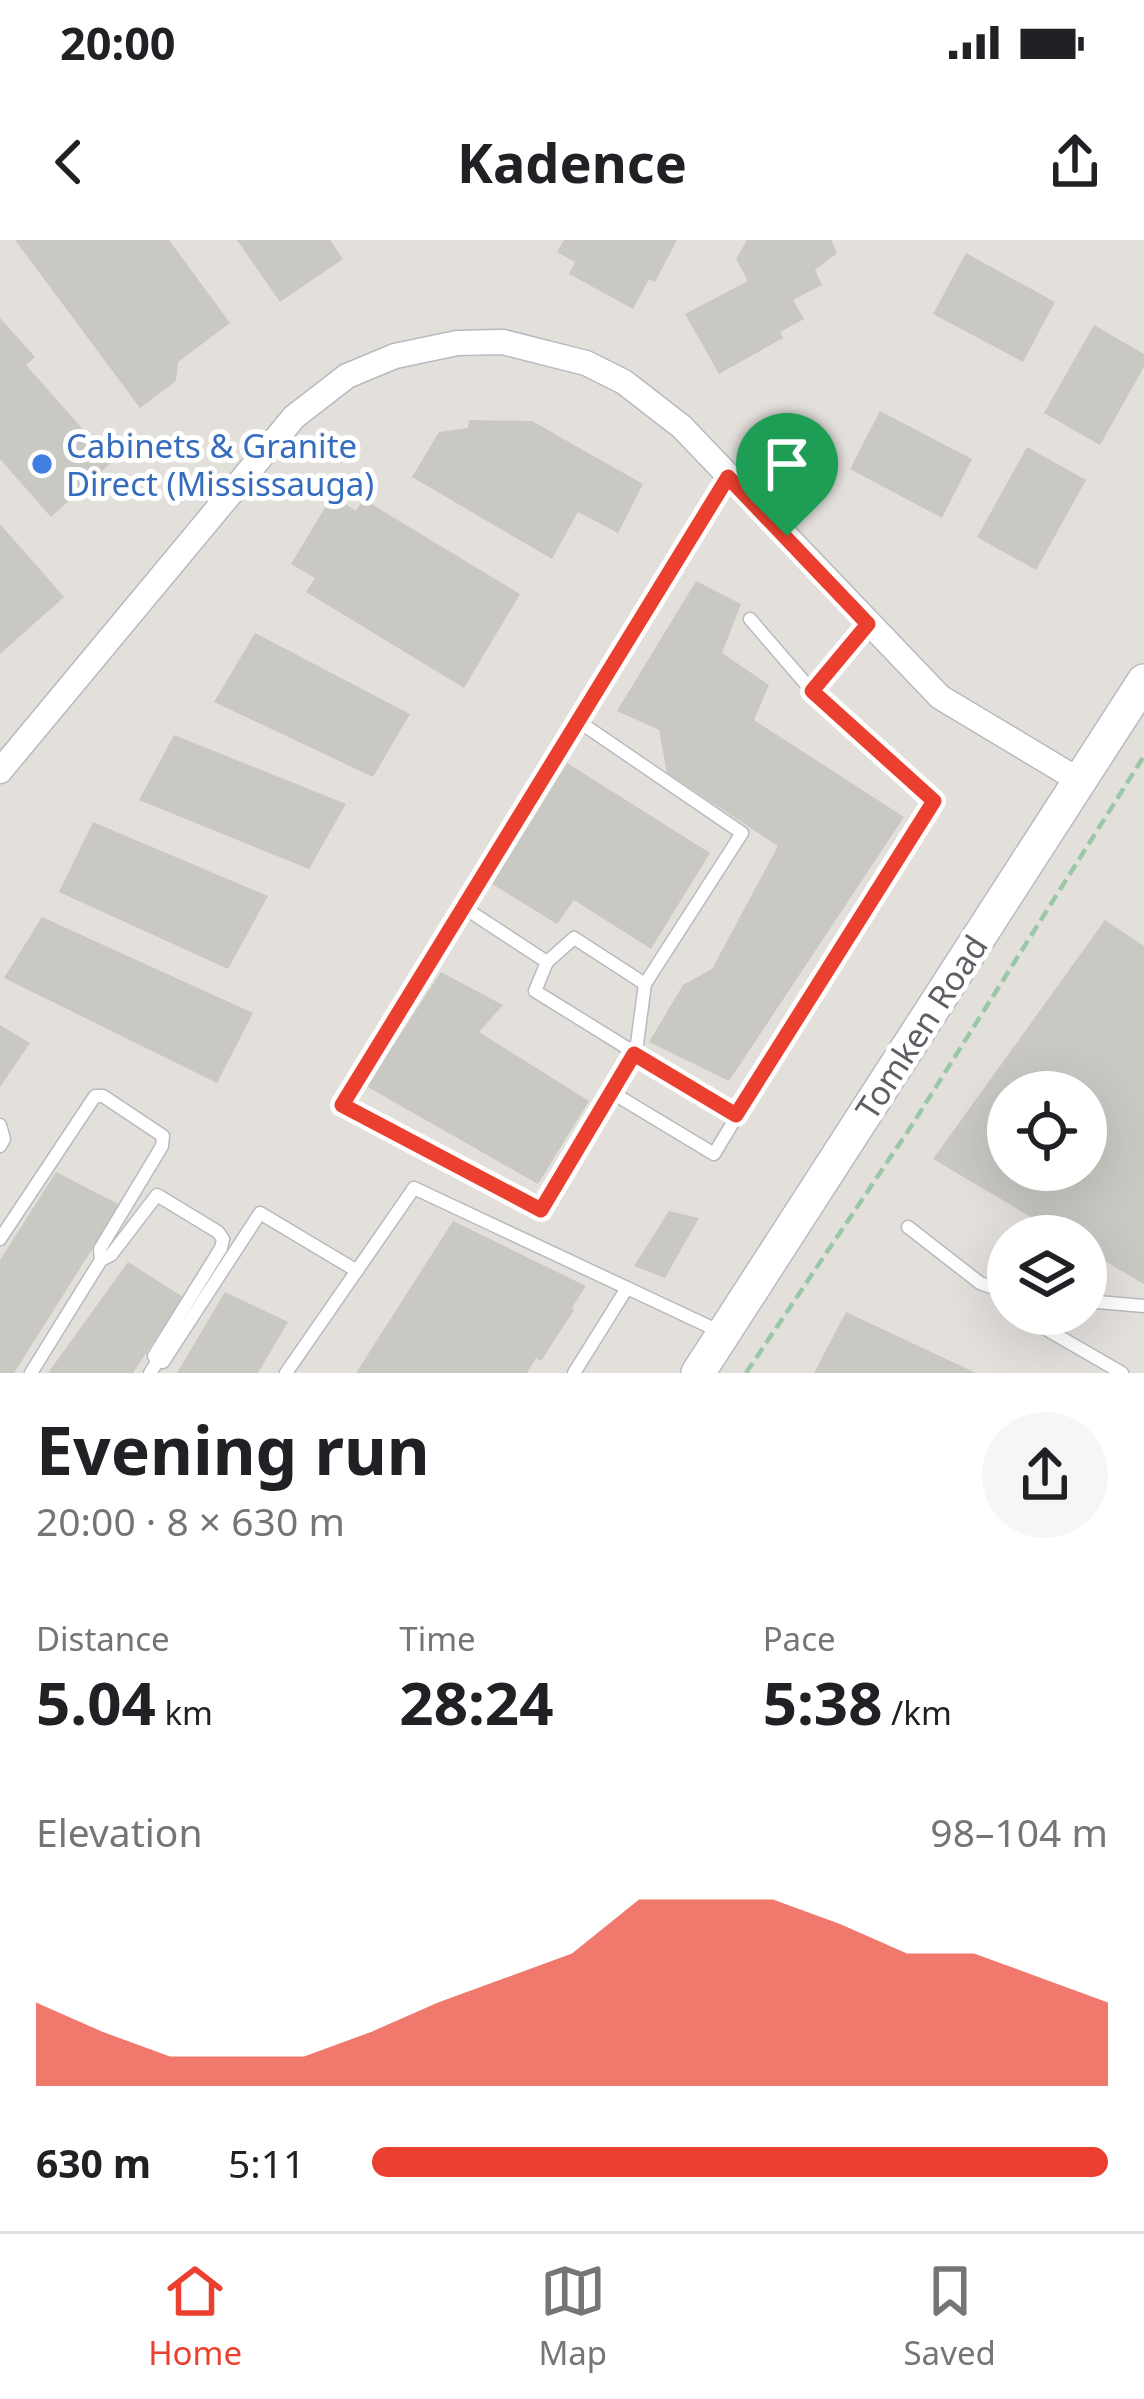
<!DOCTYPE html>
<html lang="en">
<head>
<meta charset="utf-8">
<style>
	:root { --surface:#fff; --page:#f6f6f6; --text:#202124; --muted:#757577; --line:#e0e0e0; --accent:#eb402f }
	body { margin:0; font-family:"Noto Sans",sans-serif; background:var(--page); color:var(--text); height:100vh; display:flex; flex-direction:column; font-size:45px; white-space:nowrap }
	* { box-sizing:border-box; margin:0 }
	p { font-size:39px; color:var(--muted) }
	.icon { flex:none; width:66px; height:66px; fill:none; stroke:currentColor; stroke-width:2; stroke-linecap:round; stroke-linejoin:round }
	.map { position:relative; height:1133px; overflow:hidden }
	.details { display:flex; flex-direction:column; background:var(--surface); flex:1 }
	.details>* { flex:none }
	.buttons { position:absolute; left:987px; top:831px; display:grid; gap:24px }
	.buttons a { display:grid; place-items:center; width:120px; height:120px; border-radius:50%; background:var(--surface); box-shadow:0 12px 48px #0002; font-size:60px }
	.pin { position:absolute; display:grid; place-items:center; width:102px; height:102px; color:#fff; margin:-123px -51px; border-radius:50% 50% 50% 0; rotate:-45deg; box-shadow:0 0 12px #0007 }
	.pin .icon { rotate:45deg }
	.round { display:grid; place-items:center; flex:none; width:126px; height:126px; border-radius:63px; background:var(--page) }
	.summary { display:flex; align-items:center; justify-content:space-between; height:204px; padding:0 36px }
	h1 { font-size:66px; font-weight:700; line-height:90px }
	.stats { display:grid; grid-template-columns:repeat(3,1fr); gap:18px; height:204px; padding:12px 36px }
	.stats div { display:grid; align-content:center }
	.stats b { font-size:60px; font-weight:700 }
	.stats small { font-size:33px; font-weight:400 }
	.stats p { font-size:33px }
	.chart { height:336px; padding:24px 36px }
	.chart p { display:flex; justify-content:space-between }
	.chart svg { width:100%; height:216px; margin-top:12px; fill:var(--accent); opacity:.7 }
	ul { padding:0 36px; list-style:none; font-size:39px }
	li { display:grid; grid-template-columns:192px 144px 1fr; align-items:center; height:90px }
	li i { height:30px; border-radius:15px; background:var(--accent) }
	.status { display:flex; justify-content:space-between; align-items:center; height:84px; padding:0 60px; background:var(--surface); direction:ltr }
	.status svg { height:33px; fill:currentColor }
	header { display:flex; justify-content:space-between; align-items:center; height:156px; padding:0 36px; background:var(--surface); font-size:54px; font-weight:700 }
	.menu { display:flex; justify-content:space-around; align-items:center; height:168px; border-top:3px solid var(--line); background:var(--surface); font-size:33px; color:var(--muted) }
	.menu a { display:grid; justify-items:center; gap:6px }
	.menu .on { color:var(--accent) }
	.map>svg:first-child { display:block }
	.industrial { fill:#e3e0dc; fill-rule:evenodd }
	.building { fill:#cac8c2; fill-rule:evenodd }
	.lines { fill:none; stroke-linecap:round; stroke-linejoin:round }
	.service-casing { stroke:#b7babe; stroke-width:15 }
	.minor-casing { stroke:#b7babe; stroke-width:27 }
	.secondary-casing { stroke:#b8bbc0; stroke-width:36 }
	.path { stroke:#9ac8a7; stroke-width:4.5; stroke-dasharray:12 6; stroke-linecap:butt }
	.service { stroke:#fff; stroke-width:12 }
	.minor { stroke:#fff; stroke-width:24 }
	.secondary { stroke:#fff; stroke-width:33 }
	.route-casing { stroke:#fff; stroke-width:24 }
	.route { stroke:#eb402f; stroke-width:15 }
	.shop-dot { fill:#3f7fe0; stroke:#fff; stroke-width:4.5 }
	.labels { text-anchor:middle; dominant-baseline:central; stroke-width:10; stroke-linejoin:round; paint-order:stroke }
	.shop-label { font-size:33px; fill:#366cbe; stroke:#fff; text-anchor:start }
	.street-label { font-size:33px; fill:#5c6065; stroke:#fff }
</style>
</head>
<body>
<div class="status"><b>20:00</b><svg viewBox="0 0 49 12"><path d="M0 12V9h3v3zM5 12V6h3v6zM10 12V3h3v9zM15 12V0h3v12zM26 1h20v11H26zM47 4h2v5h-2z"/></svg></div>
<header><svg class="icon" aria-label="back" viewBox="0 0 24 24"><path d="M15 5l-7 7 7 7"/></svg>Kadence<svg class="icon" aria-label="share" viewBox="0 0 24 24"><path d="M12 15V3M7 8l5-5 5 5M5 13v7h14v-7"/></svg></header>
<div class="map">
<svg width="1144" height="1133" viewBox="0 0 1144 1133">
	<rect width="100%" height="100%" fill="#efede4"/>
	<path class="industrial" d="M0,0H1144V1133H0ZM1008,852H1086V930H1008ZM1008,996H1086V1074H1008Z"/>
	<g class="building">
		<polygon points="15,0 169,0 230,83 178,122 176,141 140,168"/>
		<polygon points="237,0 330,0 343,19 280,62"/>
		<polygon points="564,0 677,0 655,42 649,39 633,69 569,34 575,22 557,12"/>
		<polygon points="747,0 831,0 837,13 815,30 822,45 793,60 804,79 780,92 783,98 719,134 685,74 748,41 736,19"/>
		<polygon points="966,13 1055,62 1023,122 933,74"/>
		<polygon points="0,78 35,117 26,125 112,222 51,277 0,219"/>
		<polygon points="1094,85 1144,114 1144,127 1100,205 1044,173"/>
		<polygon points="880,171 972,219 942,278 850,229"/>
		<polygon points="469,180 532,181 643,244 618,293 578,272 552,319 412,237 439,192 468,188"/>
		<polygon points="1027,207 1086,240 1036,330 977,297"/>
		<polygon points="332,256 356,271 363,259 520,354 464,448 306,352 315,338 291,324"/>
		<polygon points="0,284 64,357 0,414"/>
		<polygon points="696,341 741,364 722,413 769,445 754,480 904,577 729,841 649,802 683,745 712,729 778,606 667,533 659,490 617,471"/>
		<polygon points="255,393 410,474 373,537 214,462"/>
		<polygon points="174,495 346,564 309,629 139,560"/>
		<polygon points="567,523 710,613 651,709 574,660 557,684 492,644"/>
		<polygon points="93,582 268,656 228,729 59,652"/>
		<polygon points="42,677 253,773 217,843 4,738"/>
		<path d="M1105,680L1144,706V1044L1086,1010V996H1063L933,919ZM1008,852H1086V930H1008Z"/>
		<polygon points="441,732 503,765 479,792 589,861 538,944 366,846"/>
		<polygon points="0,785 30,803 0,847"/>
		<polygon points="56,932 120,965 14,1133 0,1133 0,1020"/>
		<polygon points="669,971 699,978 665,1038 634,1026"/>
		<polygon points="453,981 586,1046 572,1068 574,1070 541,1121 536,1118 527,1133 356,1133"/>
		<polygon points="128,1022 183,1057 133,1133 48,1133"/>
		<polygon points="225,1052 288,1082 258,1133 177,1133"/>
		<polygon points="846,1072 976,1133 814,1133"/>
	</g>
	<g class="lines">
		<defs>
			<g id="service">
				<polyline points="812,451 868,384"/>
				<polyline points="578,481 742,593 645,744 636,811 541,970 342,865 728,237"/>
				<polyline points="463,667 547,722 535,751 737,876 934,561 812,451 750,379"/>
				<polyline points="547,722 574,698 645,744"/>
				<polyline points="611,852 714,914 737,876"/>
				<polyline points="0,885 4,899 0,906"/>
				<polyline points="908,987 980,1043 1008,1053"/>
				<polyline points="0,999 95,856 103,856 163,896 162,906 100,1009 101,1020 31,1133"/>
				<polyline points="101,1020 111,1015 157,955 218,992 223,999 221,1008 154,1116 157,1122"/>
				<polyline points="1086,1061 1144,1066"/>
				<polyline points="1029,1074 1039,1085 1122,1133"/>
				<polyline points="150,1133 157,1122 163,1122 260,973 357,1031"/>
				<polyline points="286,1133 414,948 723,1093"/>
				<polyline points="574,1133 627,1048"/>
			</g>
			<polyline id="minor" points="0,531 294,177 347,136 395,116 457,103 503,102 586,123 624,142 682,187 940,457 1080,541"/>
			<polyline id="secondary" points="698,1133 1144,441"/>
		</defs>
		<use href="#service" class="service-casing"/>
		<use href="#minor" class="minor-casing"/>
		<use href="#secondary" class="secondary-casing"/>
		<polyline class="path" points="746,1133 912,885 1144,516"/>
		<use href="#service" class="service"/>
		<use href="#minor" class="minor"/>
		<use href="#secondary" class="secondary"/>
	</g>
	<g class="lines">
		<defs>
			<polygon id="route" points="728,237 868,384 812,451 934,561 736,875 634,814 541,970 342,865"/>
		</defs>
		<use href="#route" class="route-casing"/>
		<use href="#route" class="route"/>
	</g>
	<circle class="shop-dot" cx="42" cy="224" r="12"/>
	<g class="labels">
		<g class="shop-label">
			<text x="66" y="205">Cabinets &amp; Granite<tspan x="66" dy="38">Direct (Mississauga)</tspan></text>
		</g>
		<g class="street-label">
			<text transform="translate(921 787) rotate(-57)">Tomken Road</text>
		</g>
	</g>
</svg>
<div class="buttons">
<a><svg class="icon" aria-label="locate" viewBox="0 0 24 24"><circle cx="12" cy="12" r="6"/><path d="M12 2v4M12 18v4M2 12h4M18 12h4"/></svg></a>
<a><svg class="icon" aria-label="layers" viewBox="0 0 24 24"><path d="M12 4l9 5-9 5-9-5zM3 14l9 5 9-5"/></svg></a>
</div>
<div class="pin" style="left:787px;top:296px;background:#1e9e55"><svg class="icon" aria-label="arrive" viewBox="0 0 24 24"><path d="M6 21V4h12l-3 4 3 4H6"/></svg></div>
</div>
<section class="details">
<div class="summary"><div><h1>Evening run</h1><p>20:00 · 8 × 630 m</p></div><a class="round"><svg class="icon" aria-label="share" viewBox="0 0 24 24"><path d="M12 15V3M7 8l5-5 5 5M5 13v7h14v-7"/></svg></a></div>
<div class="stats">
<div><p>Distance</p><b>5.04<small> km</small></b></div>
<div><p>Time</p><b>28:24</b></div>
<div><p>Pace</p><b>5:38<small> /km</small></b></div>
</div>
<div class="chart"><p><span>Elevation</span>98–104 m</p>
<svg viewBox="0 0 160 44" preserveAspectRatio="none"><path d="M0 44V27L10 33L20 38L30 38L40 38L50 33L60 27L70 22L80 17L90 6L100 6L110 6L120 11L130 17L140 17L150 22L160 27V44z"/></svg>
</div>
<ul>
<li><b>630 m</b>5:11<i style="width:100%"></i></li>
</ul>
</section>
<nav class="menu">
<a class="on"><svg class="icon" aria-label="home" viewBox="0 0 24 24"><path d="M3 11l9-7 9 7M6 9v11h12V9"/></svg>Home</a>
<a><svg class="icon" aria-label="map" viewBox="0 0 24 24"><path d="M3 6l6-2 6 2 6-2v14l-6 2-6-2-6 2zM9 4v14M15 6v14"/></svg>Map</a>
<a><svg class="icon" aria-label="saved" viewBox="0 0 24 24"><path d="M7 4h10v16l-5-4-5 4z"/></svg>Saved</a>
</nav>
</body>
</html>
